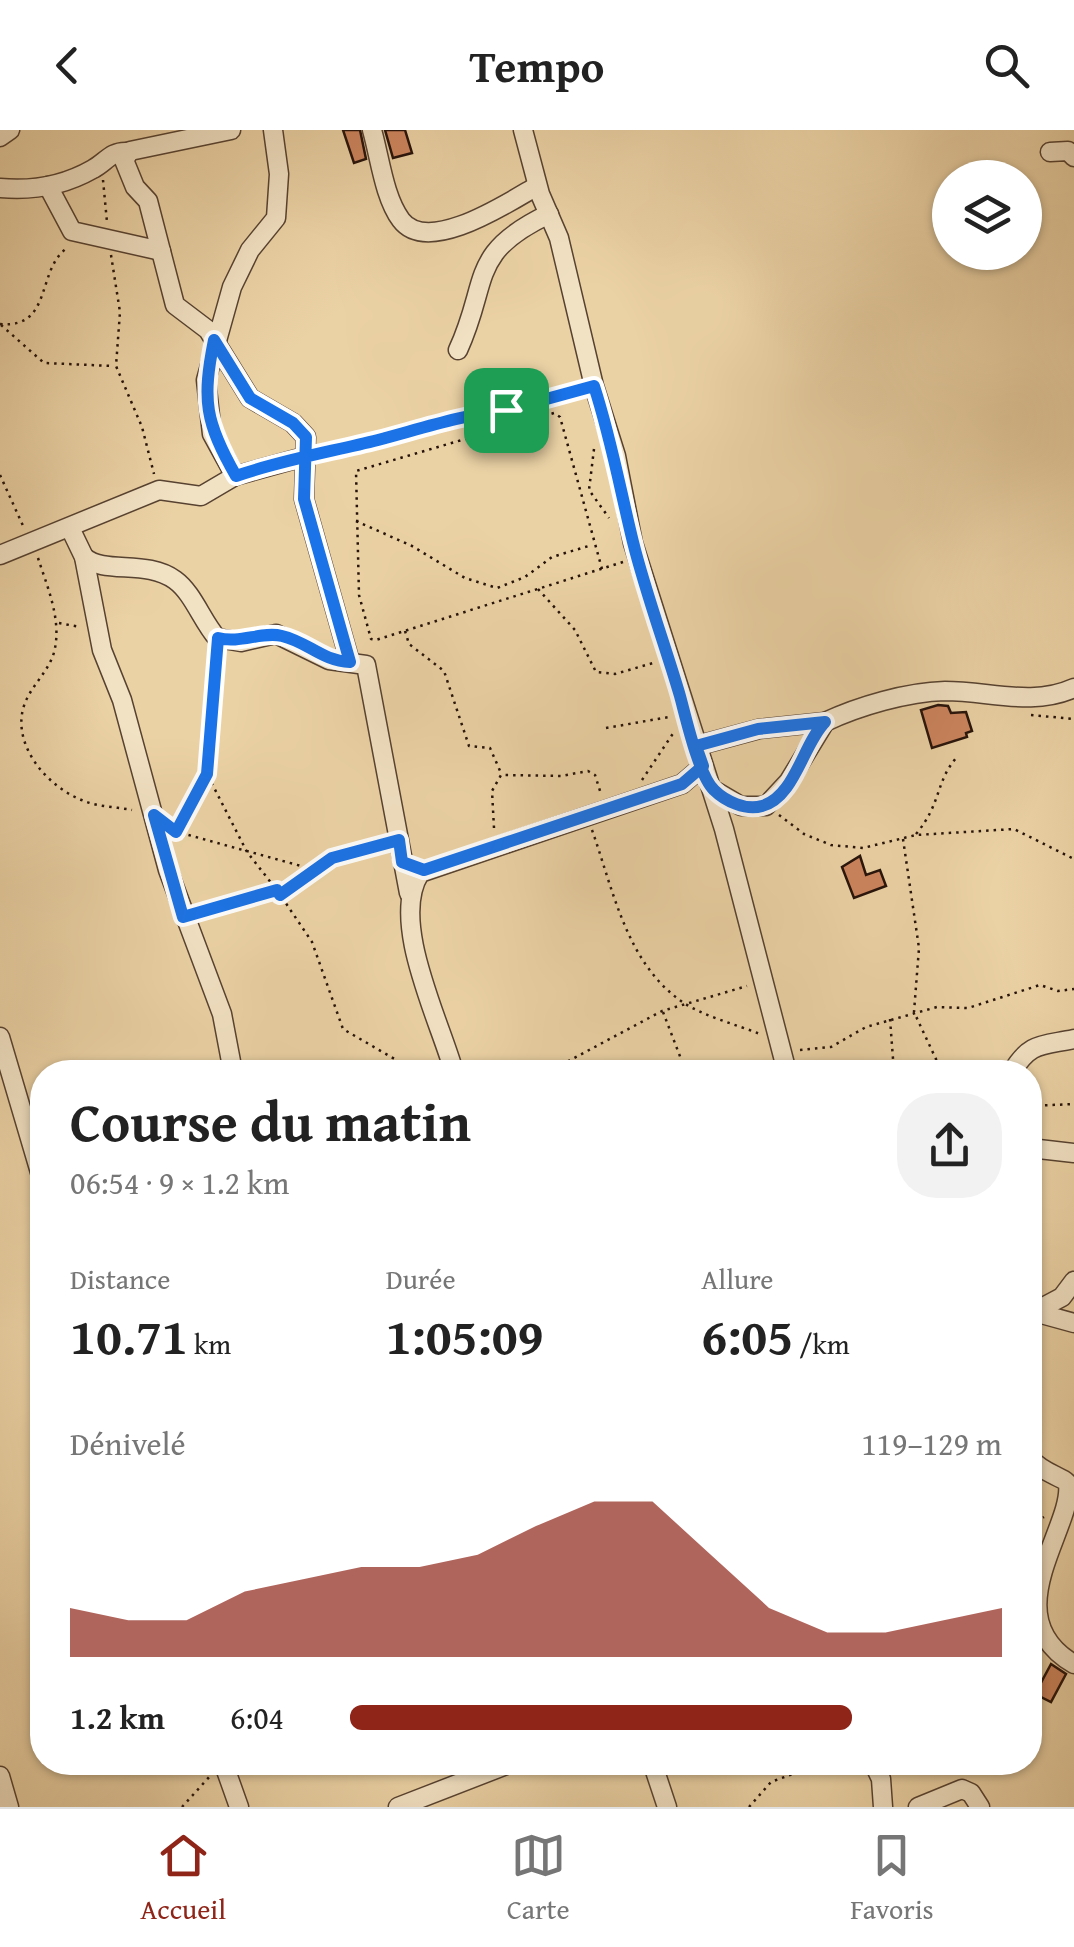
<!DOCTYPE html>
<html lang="fr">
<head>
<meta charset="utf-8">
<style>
	:root { --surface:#fff; --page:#f2f2f2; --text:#222; --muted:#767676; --line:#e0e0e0; --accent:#8f2418 }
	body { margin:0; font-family:"Gentium Book Plus",serif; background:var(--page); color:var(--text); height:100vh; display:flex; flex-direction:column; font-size:38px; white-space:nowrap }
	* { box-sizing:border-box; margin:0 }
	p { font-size:32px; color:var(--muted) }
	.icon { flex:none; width:55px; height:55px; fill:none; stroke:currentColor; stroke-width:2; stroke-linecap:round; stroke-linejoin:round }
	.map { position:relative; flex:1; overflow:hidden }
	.side { position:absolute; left:30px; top:930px; width:1012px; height:715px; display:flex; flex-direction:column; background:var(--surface); border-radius:40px; box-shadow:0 2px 8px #0004 }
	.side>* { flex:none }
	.controls { position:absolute; left:932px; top:30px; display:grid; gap:20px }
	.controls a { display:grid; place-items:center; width:110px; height:110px; border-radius:50%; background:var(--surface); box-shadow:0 2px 8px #0004; font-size:50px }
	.pin { position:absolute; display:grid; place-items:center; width:85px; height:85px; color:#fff; margin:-42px; border-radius:20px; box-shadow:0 5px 15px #0006 }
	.round { display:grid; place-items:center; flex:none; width:105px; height:105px; border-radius:40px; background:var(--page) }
	.headline { display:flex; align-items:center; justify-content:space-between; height:170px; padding:0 40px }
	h1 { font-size:55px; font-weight:600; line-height:75px }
	.metrics { display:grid; grid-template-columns:repeat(3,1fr); gap:15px; height:170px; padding:10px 40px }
	.metrics div { display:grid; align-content:center }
	.metrics b { font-size:50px; font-weight:600 }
	.metrics small { font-size:28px; font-weight:400 }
	.metrics p { font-size:28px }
	.chart { height:280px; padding:20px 40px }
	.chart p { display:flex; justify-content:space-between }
	.chart svg { width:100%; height:180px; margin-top:10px; fill:var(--accent); opacity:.7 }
	ul { padding:0 40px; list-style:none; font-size:32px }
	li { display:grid; grid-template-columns:160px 120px 1fr; align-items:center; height:75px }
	li i { height:25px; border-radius:12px; background:var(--accent) }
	header { display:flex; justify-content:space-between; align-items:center; height:130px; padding:0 40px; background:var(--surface); font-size:45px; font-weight:600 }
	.tabs { display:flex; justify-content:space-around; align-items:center; height:140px; border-top:2px solid var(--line); background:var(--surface); font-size:28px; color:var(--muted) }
	.tabs a { display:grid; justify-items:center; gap:5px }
	.tabs .active { color:var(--accent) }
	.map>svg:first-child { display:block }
	.building { fill:#cd855e; stroke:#26120a; stroke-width:2.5 }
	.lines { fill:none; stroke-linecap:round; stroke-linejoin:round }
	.minor-casing { stroke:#574231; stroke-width:21 }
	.path { stroke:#26120a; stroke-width:2.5; stroke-dasharray:2.5 5; stroke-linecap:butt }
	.minor { stroke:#f2e2c4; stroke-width:18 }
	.route-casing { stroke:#fff; stroke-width:20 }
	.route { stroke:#1a73e8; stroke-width:12 }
</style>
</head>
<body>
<header><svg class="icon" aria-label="back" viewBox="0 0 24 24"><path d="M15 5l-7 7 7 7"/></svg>Tempo<svg class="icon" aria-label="search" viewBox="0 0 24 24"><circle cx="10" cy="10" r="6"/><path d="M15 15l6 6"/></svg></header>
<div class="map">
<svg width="1074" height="1677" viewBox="0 0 1074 1677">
	<rect width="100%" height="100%" fill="#ebd2a5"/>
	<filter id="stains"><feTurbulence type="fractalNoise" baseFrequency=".002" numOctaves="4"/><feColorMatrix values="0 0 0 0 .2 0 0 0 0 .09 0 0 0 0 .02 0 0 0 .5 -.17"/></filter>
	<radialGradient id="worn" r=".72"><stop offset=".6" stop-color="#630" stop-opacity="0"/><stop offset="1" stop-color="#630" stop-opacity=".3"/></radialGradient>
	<g class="building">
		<polygon points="343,0 360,0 366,29 354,33"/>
		<polygon points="385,0 405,0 412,23 393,28"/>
		<polygon points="938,575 948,576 951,583 966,582 972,601 966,603 967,607 932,618 921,580"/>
		<polygon points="860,726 866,745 880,740 886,756 854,768 842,737"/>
		<polygon points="1051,1534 1066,1544 1051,1572 1035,1564"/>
	</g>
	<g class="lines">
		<defs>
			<g id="minor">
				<polyline points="231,0 130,21 124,30 135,57 148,71 175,175 208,200 250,268 293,293 306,307 304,369 350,532"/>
				<path d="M372,0C380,28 384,67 401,90C428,126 509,72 537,56"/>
				<polyline points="523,0 540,64 559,108 594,256 616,326 633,413 724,699 787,942"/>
				<polyline points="0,7 10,0"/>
				<polyline points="1050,22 1068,21 1074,27"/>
				<polyline points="48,56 72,101 161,121"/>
				<path d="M0,58C32,61 65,55 93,39C106,32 111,21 127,22"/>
				<path d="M458,220C490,151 467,123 549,84"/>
				<polyline points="235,346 212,304 206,250 232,157 250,120 276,88 279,44 273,0"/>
				<polyline points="71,400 84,427 102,520 122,570 168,740 222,884 233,942"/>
				<polyline points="0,425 159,360 201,366 235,346 307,326"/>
				<path d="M84,427C105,445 146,429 175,450C193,463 202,491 217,508L241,512L276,504L329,530L366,535L409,763"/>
				<polyline points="696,616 759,599 825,592"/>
				<path d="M712,659L741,676H766L789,651L825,592C859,576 907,562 945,561C990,561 1032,577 1074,558"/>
				<polyline points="0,907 42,1049"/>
				<path d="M454,942C440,891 389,791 420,743L682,654L703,636"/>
				<path d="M1012,942C1030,912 1041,916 1074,909"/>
				<polyline points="1030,1018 1074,1023"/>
				<polyline points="1034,1182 1074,1193"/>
				<polyline points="1030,1184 1062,1167 1074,1151"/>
				<path d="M1030,1328C1042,1343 1064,1347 1068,1354C1074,1398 992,1486 1074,1534"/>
				<polyline points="223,1632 239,1677"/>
				<polyline points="652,1632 667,1677"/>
				<polyline points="873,1632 881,1649 883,1677"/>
				<polyline points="0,1646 9,1677"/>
				<polyline points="398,1677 514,1632"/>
				<polyline points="918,1677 962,1659 971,1663 980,1677"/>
			</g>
		</defs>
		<use href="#minor" class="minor-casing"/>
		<g class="path">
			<polyline points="103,50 107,92"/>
			<polyline points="111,125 120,182 116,236 142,297 154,344"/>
			<path d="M0,194C53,199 36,140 67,118"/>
			<polyline points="1,195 44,233 113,236"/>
			<polyline points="594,319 589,360 609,388"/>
			<polyline points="324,322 474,284 526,278 578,261"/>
			<polyline points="0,345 24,398"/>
			<polyline points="356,391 412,416 465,448 497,458 525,447 552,427 592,415"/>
			<path d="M38,428C47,456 61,488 55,518C51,541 29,556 23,579C13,618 50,660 87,672C101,677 117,677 132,680"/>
			<path d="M602,439L560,287L554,283L356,341L359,465L371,509L376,510C458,484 541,458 623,432"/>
			<polyline points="538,459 575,500 596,542 615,544 653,533"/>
			<polyline points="59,493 80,497"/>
			<polyline points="405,501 409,514 444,541 469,616 490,618 501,643"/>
			<polyline points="217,527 207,644 247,722 276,759"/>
			<polyline points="1031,585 1074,589"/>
			<polyline points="606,598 669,587"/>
			<polyline points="642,650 674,602"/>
			<polyline points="779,685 804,704 831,715 863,718 916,705 1014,699 1074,729"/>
			<polyline points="494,698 492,661 501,645 561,646 588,641 595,645 601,664"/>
			<path d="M592,700C613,759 626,832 681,871C702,886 735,894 760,904"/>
			<polyline points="174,701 312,739 348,722 385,714"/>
			<polyline points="177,701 206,646"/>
			<path d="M916,704C942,673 935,652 957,627"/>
			<polyline points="903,709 919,818 914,882 942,942"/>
			<polyline points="282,763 311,740"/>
			<polyline points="199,782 277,760 312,812 343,899 417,942"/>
			<polyline points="663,882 686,942"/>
			<polyline points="890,889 894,942"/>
			<polyline points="800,920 831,917 866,897 937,877 968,878 1040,855 1058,861 1074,859"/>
			<polyline points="548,942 662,881 747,856"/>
			<polyline points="1030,976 1074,974"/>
			<polyline points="1030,1395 1044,1387"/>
			<polyline points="182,1677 211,1645"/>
			<polyline points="749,1677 771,1652 825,1632"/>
		</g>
		<use href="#minor" class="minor"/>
	</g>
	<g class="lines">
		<defs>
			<path id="route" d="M506,280C462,285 420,299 378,310C330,322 282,330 236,346C205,292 202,270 214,210L250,268L293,293L306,307L304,369L350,532C322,531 308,512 282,506C262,501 240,514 218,508L207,644L176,702L154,685L183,787L277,760L280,765L332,728L399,710L402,732L424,740L682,654L703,636L696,616L758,599L825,592C803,614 795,667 762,676C746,681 725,671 714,660C699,646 686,588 680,566C665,515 646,464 633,412C620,359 611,308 594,256L506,280"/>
		</defs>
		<use href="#route" class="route-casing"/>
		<use href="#route" class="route"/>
	</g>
	<rect width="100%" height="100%" filter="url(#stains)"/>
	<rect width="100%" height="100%" fill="url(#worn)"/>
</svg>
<div class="controls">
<a><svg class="icon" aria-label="layers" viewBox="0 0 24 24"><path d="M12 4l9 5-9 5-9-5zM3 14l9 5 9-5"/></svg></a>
</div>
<div class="pin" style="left:506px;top:280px;background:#1e9e55"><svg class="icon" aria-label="arrive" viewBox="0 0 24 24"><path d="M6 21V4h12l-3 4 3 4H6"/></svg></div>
<section class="side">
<div class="headline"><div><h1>Course du matin</h1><p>06:54 · 9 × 1.2 km</p></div><a class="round"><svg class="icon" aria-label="share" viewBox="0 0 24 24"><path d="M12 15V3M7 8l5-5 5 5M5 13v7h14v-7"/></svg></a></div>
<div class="metrics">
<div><p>Distance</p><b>10.71<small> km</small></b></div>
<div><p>Durée</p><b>1:05:09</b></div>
<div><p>Allure</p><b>6:05<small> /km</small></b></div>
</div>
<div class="chart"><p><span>Dénivelé</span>119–129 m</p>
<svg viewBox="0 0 160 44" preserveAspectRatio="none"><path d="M0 44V32L10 35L20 35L30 28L40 25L50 22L60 22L70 19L80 12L90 6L100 6L110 19L120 32L130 38L140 38L150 35L160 32V44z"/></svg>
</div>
<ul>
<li><b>1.2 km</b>6:04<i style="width:77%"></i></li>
</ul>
</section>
</div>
<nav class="tabs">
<a class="active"><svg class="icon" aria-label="home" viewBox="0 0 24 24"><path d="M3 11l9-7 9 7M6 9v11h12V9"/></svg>Accueil</a>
<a><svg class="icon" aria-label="map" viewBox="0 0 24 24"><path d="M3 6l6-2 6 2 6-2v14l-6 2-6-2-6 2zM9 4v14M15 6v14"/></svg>Carte</a>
<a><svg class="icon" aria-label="saved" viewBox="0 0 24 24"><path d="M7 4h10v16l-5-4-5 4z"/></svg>Favoris</a>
</nav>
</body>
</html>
